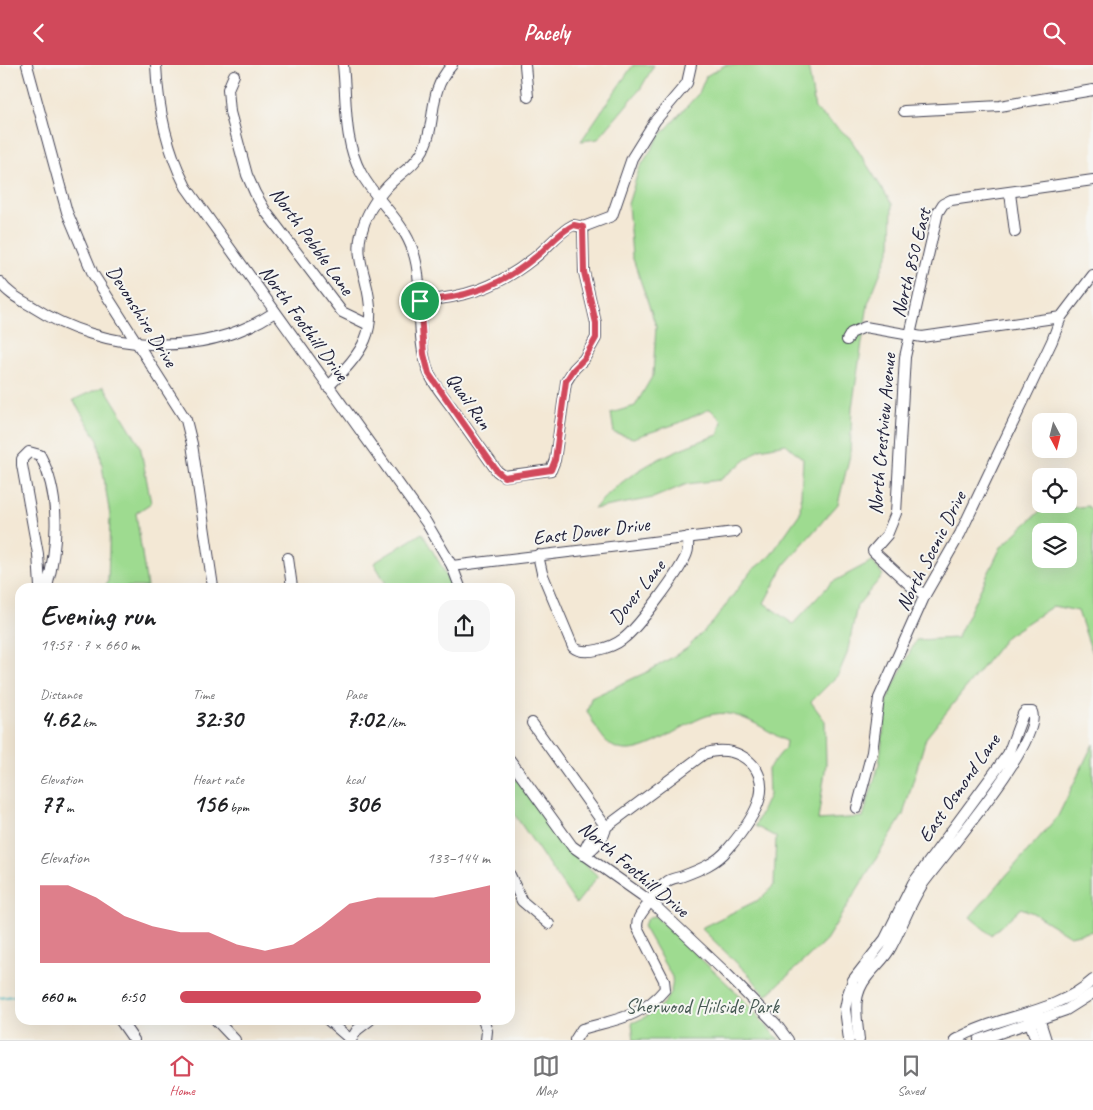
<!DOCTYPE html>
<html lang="en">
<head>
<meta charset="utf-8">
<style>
	:root { --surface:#fff; --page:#f6f6f6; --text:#202124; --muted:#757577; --line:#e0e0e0; --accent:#d1495b }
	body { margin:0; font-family:Caveat,sans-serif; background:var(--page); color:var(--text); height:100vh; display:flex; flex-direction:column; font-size:19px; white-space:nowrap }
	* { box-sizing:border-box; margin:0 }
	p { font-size:16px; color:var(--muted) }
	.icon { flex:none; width:28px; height:28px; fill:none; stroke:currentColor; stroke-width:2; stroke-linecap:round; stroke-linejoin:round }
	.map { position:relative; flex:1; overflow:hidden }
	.details { position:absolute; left:15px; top:518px; width:500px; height:442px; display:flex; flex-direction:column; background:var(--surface); border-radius:15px; box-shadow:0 5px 20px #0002 }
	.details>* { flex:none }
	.needle { width:32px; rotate:173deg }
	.tools { position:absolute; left:1032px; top:348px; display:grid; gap:10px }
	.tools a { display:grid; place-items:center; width:45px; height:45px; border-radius:10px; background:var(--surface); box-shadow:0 5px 20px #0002; font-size:25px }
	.pin { position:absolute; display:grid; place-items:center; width:42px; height:42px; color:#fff; margin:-21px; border:2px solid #fff; border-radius:50%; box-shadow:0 1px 5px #0007 }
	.round { display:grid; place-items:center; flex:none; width:52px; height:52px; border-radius:15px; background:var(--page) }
	.summary { display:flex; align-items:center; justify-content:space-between; height:85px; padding:0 25px }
	h1 { font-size:28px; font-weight:600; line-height:38px }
	.figures { display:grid; grid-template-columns:repeat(3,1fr); gap:8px; height:85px; padding:5px 25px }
	.figures div { display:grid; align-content:center }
	.figures b { font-size:25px; font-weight:600 }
	.figures small { font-size:14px; font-weight:400 }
	.figures p { font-size:14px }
	.chart { height:140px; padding:10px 25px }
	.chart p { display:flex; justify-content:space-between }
	.chart svg { width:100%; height:90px; margin-top:5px; fill:var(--accent); opacity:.7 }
	ul { padding:0 25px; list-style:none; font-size:16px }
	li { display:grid; grid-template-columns:80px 60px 1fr; align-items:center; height:38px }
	li i { height:12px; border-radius:6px; background:var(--accent) }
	header { display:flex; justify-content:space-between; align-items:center; height:65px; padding:0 25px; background:var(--accent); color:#fff; font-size:22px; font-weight:600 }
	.tab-bar { display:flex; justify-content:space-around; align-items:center; height:70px; border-top:1px solid var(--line); background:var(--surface); font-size:14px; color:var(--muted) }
	.tab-bar a { display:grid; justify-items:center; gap:2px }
	.tab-bar .current { color:var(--accent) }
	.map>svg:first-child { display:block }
	.green { fill:#9edb90; stroke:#607e66; fill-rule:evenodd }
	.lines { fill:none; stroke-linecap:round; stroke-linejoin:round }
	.stream { stroke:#48b7c0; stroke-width:2 }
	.minor-casing { stroke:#414052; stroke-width:12 }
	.minor { stroke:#fff; stroke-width:10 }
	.route-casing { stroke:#fff; stroke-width:10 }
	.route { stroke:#d1495b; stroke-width:6 }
	.labels { text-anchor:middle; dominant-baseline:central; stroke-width:4; stroke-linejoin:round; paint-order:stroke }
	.street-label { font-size:20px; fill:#22223b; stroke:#f6f6f2 }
	.park-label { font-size:20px; fill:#475a54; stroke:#f6f6f2 }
</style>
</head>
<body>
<header><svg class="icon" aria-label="back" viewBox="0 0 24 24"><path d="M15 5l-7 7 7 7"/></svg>Pacely<svg class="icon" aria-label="search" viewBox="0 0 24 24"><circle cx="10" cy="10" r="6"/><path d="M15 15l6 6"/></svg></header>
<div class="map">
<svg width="1093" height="975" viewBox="0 0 1093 975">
	<rect width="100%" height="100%" fill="#f6f6f2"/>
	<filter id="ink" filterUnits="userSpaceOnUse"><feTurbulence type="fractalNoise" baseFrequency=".02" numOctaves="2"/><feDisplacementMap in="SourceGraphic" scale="10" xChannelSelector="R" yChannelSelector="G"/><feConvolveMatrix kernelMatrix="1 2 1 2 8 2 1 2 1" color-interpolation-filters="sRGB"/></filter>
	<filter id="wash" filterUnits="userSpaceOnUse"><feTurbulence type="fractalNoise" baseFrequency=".0096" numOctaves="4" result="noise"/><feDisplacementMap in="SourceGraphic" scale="20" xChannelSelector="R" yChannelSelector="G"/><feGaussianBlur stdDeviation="1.12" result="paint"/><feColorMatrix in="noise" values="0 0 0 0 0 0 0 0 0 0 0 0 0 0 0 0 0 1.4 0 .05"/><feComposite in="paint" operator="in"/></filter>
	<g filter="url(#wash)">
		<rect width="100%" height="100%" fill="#f3e8d5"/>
		<g class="green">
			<polygon points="633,0 654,0 641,23 598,74 581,76"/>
			<path d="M725,0H808L815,44L850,73L892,139L891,181L868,239L852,343L850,390L838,439L785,499L764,538L793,559L831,518L872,496L883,510L857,541L847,589L838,610L811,637L825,656L826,699L818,755L863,752L879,699L888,632L916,575L957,573L1001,482L1040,446L1088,441L1093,447V590L1078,546L1053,541L1007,571L926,673L903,750L826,875L766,931L750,911L701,863L760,834L774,820L776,772L755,761L769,730L768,704L785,683L786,676C765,665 740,645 715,649C683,653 634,707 605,675C598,667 592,655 587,646L591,633L649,606L686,584L714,556L751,506L770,491L800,448L803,394L786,379L760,384L720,415L687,419L653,433L594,444C626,406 672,385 718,370L722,356L710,344L679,358L633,373L614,368L611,348L635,341L653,310L656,261L632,191L628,139L639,104L659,72L699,28L706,11ZM1041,466H1069V494H1041Z"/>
			<polygon points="104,321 140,380 151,438 136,448 147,522 104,522 108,516 110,451 98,375 73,335"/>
			<polygon points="422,468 442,502 451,522 388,522 374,498"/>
			<polygon points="1093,679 1093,866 1070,871 1033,848 1021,843 991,870 970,852 1058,751"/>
			<polygon points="517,715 559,776 598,811 576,839 510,743 510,716"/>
			<path d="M655,851L733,924L779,975H634L632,958C650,951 676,935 672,912L643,861L649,852Z"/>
		</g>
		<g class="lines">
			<polyline class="stream" points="0,933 20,930"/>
		</g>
	</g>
	<g filter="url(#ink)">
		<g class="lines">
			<defs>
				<g id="minor">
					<polyline points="27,0 67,147 93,209 186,355 192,379 213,522"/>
					<path d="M156,0C158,44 166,83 186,122L426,457L452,501L460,522"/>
					<path d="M343,0C347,36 343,75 361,108C376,136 403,155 413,186C425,222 415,263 426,299C430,316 443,330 453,344C468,365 482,385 497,406L504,411L551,405L555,395L566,317L574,304L584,294L596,273V258L584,207L583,162"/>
					<polyline points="525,0 528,32"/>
					<polyline points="234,10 228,24 230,47 247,110 255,128 266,147 342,247 369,260"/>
					<polyline points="904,46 1000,41 1093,25"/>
					<polyline points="1010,128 1015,167"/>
					<polyline points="583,162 612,151 632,93 655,56 687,18 691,0"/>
					<path d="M0,217C8,229 21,235 33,242C104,288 204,294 275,247"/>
					<path d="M420,236C464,233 498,222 533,194C548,183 557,168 573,160L583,162"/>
					<polyline points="847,275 851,268 865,262 922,272 1061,252"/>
					<path d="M328,322C364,285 379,268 365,214C361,200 357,185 361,169C365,152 374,136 386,123C398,109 414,102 423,85C438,55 426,29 452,0"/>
					<path d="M538,490L542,508L573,582C584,592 613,582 623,574C638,563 682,504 687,488C689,483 688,477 688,472"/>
					<polyline points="288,493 292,522"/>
					<polyline points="452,501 735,467"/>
					<path d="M40,522L38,489L22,400V394L29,387L40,390C61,430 58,480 47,522"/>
					<polyline points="925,530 911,521 873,486 887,470 896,448 905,292 938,147 943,139 951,135 1093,115"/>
					<polyline points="532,658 606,762"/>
					<polyline points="510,695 572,781 650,836 723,905 776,959 788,975"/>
					<polyline points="857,743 872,687 879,633 925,530 960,469 1052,276 1061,252 1093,210"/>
					<path d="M584,790C594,784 605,773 606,762"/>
					<polyline points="510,810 522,836 549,859"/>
					<polyline points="1038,950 1046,975"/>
					<polyline points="1028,952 1036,975"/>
					<polyline points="120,955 134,975"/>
					<polyline points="216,955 235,975"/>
					<polyline points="328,955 351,975"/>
					<polyline points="483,955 487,966 486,975"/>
					<polyline points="351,975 357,965 370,955"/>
					<path d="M575,975L582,964C616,954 641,953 665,924L664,915L637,862C637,853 641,849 646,842C652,833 659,822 668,816C672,813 678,813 683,811C699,805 717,798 728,784C740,770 756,749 760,732C768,699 733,677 704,689L606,762C595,765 585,779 584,790"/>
					<path d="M849,975L845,944L848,929L853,915L885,874L913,818L1008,689L1023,649L1025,647H1032C1044,675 941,793 922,820C909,840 902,862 891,882C885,894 874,902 867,912C851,932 857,952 859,975"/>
					<path d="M955,975C999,949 1054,950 1093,915"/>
					<polyline points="979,975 1066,945 1093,928"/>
				</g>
			</defs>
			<use href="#minor" class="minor-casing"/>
			<use href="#minor" class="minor"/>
		</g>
	</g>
	<g class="lines" filter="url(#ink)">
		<defs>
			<path id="route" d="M574,160L583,162L584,207L596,258V273L584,294L574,304L566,316L555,395L551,405L504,412L497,406L429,309L424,289L420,236C464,233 499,222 533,194C548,183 557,168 574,160Z"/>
		</defs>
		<use href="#route" class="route-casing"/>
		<use href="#route" class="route"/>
	</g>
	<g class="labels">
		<g class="street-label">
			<text transform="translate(312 176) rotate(54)">North Pebble Lane</text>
			<text transform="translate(911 198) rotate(-76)">North 850 East</text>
			<text transform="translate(142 251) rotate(58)">Devonshire Drive</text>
			<text transform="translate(304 258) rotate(54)">North Foothill Drive</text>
			<text transform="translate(469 336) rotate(55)">Quail Run</text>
			<text transform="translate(882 369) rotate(-85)">North Crestview Avenue</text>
			<text transform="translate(591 466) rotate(-7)">East Dover Drive</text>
			<text transform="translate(931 486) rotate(-63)">North Scenic Drive</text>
			<text transform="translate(637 527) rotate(-51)">Dover Lane</text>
			<text transform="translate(959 723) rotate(-55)">East Osmond Lane</text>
			<text transform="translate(634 804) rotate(40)">North Foothill Drive</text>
		</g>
		<g class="park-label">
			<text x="702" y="941">Sherwood Hiilside Park</text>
		</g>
	</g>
</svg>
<div class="tools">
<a><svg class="needle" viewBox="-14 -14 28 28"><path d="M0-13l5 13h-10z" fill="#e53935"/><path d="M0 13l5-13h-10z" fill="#757577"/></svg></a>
<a><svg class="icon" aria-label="locate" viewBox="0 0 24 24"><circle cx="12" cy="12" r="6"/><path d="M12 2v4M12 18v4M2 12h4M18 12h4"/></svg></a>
<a><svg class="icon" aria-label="layers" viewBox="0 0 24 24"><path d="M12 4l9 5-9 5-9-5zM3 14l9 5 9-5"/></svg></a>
</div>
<div class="pin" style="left:420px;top:236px;background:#1e9e55"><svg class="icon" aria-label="arrive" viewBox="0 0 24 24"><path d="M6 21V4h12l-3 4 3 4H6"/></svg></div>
<section class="details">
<div class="summary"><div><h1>Evening run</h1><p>19:57 · 7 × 660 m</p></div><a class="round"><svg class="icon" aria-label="share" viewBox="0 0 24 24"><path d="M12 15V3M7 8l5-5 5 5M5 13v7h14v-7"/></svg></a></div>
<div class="figures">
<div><p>Distance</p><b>4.62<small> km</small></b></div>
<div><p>Time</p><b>32:30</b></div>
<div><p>Pace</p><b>7:02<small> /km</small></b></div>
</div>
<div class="figures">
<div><p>Elevation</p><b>77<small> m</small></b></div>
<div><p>Heart rate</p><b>156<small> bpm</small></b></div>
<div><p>kcal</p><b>306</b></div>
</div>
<div class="chart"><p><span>Elevation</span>133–144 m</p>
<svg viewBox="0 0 160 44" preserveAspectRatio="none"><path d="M0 44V6L10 6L20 12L30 21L40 26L50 29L60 29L70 35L80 38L90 35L100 26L110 15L120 12L130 12L140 12L150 9L160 6V44z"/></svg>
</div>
<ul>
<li><b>660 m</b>6:50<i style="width:97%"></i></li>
</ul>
</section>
</div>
<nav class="tab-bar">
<a class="current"><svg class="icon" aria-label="home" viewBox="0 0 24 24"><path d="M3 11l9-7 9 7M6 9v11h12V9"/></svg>Home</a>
<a><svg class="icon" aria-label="map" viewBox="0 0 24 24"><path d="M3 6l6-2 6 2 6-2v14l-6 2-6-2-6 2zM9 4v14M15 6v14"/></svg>Map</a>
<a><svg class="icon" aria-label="saved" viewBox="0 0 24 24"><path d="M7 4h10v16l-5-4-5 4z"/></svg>Saved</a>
</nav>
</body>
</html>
